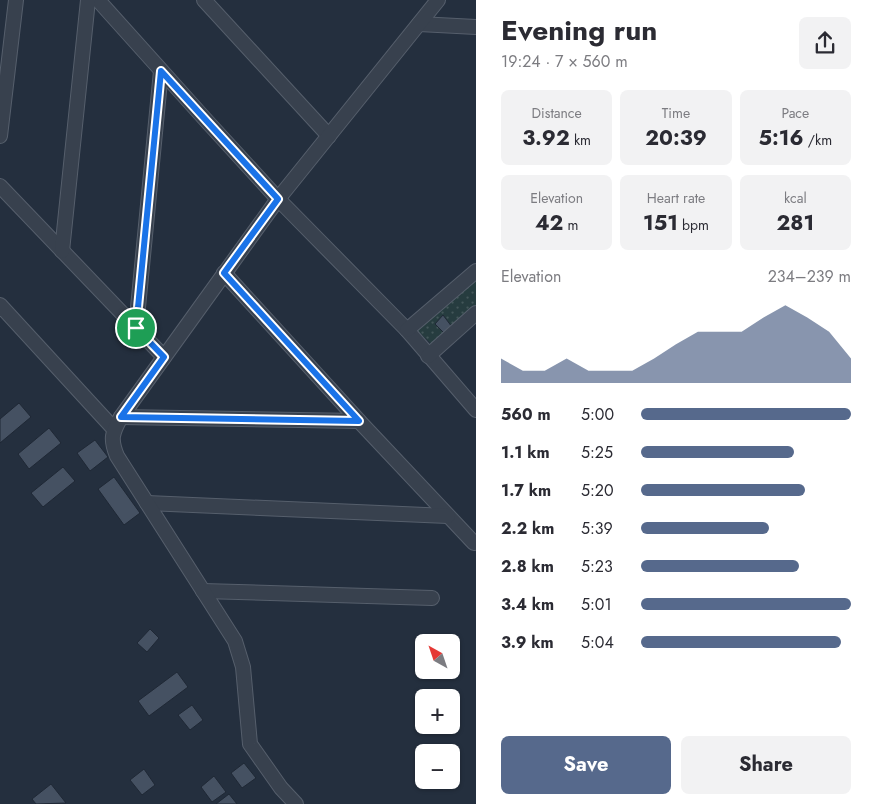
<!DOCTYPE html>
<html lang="en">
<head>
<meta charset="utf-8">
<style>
	:root { --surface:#fff; --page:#f2f2f3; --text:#2b2b33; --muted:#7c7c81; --accent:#56698c }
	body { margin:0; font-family:Jost,sans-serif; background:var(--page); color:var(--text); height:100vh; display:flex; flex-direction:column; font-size:19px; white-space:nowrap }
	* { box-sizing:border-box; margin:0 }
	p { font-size:16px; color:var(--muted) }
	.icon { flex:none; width:28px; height:28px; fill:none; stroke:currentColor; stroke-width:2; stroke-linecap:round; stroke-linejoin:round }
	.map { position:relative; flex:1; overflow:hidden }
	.details { display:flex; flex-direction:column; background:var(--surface); width:400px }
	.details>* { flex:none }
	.needle { width:32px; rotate:320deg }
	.buttons { position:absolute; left:415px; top:634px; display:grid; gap:10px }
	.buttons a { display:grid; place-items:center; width:45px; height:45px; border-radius:8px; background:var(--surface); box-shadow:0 1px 4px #0004; font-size:25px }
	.pin { position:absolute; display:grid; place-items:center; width:42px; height:42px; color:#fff; margin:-21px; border:2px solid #fff; border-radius:50%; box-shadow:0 1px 5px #0007 }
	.round { display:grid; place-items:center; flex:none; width:52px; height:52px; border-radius:8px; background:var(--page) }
	.headline { display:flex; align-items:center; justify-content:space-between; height:85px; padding:0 25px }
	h1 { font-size:28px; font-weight:700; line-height:38px }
	.metrics { display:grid; grid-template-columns:repeat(3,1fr); gap:8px; height:85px; padding:5px 25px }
	.metrics div { display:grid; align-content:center; border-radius:8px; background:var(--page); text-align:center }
	.metrics b { font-size:21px; font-weight:700 }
	.metrics small { font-size:14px; font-weight:400 }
	.metrics p { font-size:14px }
	.chart { height:140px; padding:10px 25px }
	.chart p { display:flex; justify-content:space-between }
	.chart svg { width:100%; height:90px; margin-top:5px; fill:var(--accent); opacity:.7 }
	.primary-button { display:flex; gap:10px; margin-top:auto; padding:10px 25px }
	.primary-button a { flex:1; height:58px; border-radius:8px; background:var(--accent); color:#fff; font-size:20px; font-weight:700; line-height:58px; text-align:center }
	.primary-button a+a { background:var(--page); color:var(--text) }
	ul { padding:0 25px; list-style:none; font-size:16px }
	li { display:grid; grid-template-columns:80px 60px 1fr; align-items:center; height:38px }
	li i { height:12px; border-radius:6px; background:var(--accent) }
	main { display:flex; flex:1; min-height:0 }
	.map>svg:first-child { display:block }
	.green { fill:url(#green-dots) }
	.building { fill:#455162; stroke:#1f2835 }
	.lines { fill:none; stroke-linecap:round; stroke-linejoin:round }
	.minor-casing { stroke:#565f6c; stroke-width:16 }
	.minor { stroke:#38414e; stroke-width:14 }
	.route-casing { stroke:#fff; stroke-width:10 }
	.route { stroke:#1a73e8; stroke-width:6 }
</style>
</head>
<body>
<main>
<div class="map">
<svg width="476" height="804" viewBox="0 0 476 804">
	<defs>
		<pattern id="green-dots" width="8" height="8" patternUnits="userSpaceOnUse" patternTransform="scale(1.25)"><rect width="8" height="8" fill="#263c3f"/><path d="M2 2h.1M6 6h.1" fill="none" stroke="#435659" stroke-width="1.8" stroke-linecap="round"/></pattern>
	</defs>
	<rect width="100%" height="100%" fill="#242f3e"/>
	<polygon class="green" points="476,271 476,313 436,348 412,326"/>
	<g class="building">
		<polygon points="443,315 452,327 444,333 435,324"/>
		<polygon points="19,403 31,417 0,443 0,419"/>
		<polygon points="49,428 61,443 29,469 18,454"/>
		<polygon points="95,440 108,457 90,471 77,453"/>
		<polygon points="63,467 75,481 43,507 31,493"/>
		<polygon points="114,477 140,513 124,525 98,489"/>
		<polygon points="150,629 159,638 147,652 137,643"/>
		<polygon points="177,672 188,687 149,716 138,701"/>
		<polygon points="192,705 203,720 190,730 178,715"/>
		<polygon points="244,763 256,778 242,788 231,773"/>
		<polygon points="144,769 155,785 142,795 130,780"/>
		<polygon points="214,776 226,792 212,802 201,787"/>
		<polygon points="51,784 66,803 36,804 32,799"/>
		<polygon points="229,794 237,804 216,804"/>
	</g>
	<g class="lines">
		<defs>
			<g id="minor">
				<polyline points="98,0 204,118 278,199 407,330 476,410"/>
				<polyline points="204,0 329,136"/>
				<polyline points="419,24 476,27"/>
				<polyline points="0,136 16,0"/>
				<polyline points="0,186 164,357"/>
				<polyline points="62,251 88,0"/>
				<polyline points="224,273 359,421"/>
				<polyline points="0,305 114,429"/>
				<polyline points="136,328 161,71"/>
				<polyline points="407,330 476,271"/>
				<polyline points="428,356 476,313"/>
				<polyline points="121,417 359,421 474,543"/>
				<polyline points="147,503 448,516"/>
				<polyline points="203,591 432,598"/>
				<path d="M296,804L281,788L250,744L243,667L235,641L117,456C110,439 112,433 121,417L278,199L438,0"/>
			</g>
		</defs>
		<use href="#minor" class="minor-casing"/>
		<use href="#minor" class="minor"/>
	</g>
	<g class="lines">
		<defs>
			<polygon id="route" points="161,71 278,199 224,273 359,421 121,417 164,357 136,328"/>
		</defs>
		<use href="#route" class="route-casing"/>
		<use href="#route" class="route"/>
	</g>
</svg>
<div class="buttons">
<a><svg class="needle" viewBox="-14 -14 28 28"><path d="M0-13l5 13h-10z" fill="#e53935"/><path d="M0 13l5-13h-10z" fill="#7c7c81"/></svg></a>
<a>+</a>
<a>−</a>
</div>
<div class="pin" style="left:136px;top:328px;background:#1e9e55"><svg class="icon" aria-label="arrive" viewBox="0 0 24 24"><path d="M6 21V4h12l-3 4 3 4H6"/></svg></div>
</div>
<section class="details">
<div class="headline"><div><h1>Evening run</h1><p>19:24 · 7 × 560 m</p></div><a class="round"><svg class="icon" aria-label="share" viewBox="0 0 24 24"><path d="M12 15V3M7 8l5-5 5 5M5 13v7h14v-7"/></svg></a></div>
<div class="metrics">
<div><p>Distance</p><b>3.92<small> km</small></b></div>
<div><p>Time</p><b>20:39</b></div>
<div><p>Pace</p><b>5:16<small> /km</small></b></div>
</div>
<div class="metrics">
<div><p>Elevation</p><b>42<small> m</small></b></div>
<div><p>Heart rate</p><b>151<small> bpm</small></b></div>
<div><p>kcal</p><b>281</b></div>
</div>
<div class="chart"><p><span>Elevation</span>234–239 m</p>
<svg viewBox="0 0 160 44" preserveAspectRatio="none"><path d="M0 44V32L10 38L20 38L30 32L40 38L50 38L60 38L70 32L80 25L90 19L100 19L110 19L120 12L130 6L140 12L150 19L160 32V44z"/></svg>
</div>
<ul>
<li><b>560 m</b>5:00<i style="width:100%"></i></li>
<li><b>1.1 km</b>5:25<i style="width:73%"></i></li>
<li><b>1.7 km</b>5:20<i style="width:78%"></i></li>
<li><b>2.2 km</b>5:39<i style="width:61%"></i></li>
<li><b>2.8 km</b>5:23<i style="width:75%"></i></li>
<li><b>3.4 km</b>5:01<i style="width:100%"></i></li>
<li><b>3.9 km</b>5:04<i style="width:95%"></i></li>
</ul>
<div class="primary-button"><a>Save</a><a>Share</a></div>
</section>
</main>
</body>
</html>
